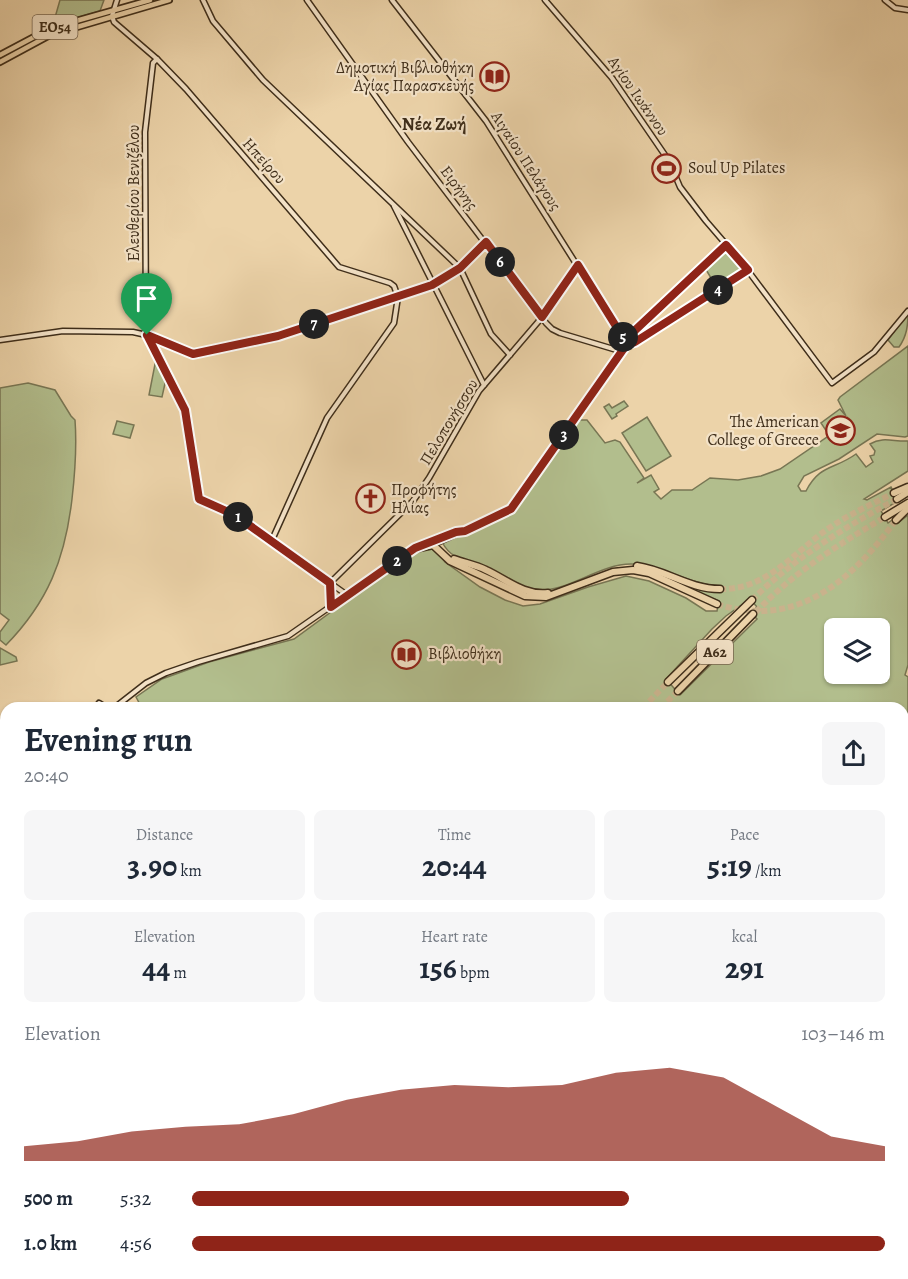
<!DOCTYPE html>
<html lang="en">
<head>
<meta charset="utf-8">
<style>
	:root { --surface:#fff; --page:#f6f6f7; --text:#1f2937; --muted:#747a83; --accent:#8f2418 }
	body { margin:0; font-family:Alegreya,serif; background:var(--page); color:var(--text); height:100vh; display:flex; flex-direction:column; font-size:22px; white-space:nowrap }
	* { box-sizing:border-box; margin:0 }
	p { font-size:20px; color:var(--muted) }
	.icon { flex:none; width:33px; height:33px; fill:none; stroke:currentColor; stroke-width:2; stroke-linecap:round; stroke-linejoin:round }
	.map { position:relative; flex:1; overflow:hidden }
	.sheet { position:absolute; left:0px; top:702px; width:909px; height:578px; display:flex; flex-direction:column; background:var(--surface); border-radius:18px 18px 0 0; box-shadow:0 2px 4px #0004 }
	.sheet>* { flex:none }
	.controls { position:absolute; left:824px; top:618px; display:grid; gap:12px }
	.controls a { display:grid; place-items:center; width:66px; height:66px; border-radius:9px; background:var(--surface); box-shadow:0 2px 4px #0004; font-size:30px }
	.pin { position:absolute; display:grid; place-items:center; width:51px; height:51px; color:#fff; margin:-62px -26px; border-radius:50% 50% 50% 0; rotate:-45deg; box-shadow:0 0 6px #0007 }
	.pin .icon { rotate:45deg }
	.km { position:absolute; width:30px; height:30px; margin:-15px; border-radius:50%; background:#222; color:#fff; font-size:16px; line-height:30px; text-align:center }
	.round { display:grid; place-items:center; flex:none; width:63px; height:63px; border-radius:9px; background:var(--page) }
	.summary { display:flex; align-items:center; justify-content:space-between; height:102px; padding:0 24px }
	h1 { font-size:33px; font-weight:700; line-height:45px }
	.stats { display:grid; grid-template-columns:repeat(3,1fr); gap:9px; height:102px; padding:6px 24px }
	.stats div { display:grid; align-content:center; border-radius:9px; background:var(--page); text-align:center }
	.stats b { font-size:30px; font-weight:700 }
	.stats small { font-size:16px; font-weight:400 }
	.stats p { font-size:16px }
	.chart { height:168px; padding:12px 24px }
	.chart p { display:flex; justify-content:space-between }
	.chart svg { width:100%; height:108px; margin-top:6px; fill:var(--accent); opacity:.7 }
	ul { padding:0 24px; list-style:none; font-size:20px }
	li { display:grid; grid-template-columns:96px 72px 1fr; align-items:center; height:45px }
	li i { height:15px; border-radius:8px; background:var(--accent) }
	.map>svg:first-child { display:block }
	.green { fill:#b2be8d; stroke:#787654; stroke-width:1.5; fill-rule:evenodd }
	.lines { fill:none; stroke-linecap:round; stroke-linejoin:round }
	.highway-tunnel { stroke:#c9b28c; stroke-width:6; stroke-dasharray:6 3; stroke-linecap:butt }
	.secondary-casing { stroke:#3f2e1a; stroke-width:7 }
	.primary-casing { stroke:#3f2e1a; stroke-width:8 }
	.highway-casing { stroke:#3f2e1a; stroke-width:9 }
	.secondary { stroke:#f3e2c7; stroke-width:4 }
	.primary { stroke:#ecd3a9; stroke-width:4.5 }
	.highway { stroke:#ecd3a9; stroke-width:6 }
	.route-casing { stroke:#fff; stroke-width:12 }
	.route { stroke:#8f2418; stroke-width:8 }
	.labels { text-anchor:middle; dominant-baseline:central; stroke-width:4.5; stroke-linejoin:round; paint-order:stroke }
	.shield { fill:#f3e2c7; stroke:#75644e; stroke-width:1.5 }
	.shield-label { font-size:15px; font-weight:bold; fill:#3f2e1a }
	.poi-label { font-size:16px; fill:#3f2e1a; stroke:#f3e2c7; text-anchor:start }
	.street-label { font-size:16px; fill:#3f2e1a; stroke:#f3e2c7 }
	.neighbourhood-label { font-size:18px; font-weight:bold; fill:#3f2e1a; stroke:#f3e2c7 }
</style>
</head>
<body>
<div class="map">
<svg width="908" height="1279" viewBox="0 0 908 1279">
	<rect width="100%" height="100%" fill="#ecd3a9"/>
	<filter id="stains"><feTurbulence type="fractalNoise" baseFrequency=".00333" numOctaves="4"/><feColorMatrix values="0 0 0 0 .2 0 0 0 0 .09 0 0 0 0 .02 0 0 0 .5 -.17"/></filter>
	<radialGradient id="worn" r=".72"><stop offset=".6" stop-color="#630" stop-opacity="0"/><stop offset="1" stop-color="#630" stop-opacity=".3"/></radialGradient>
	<g class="green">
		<polygon points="60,0 104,0 100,11 55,24 54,21"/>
		<polygon points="725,248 742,269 717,288 705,268"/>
		<path d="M908,312C908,325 907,336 899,347H894L888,340Z"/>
		<path d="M908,346V436L905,437L877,434L839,459L804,476L798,486L801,491H806C820,464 834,470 856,454L866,467L873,462L870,456L874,455L875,451L870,444C883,436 894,442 908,441V471L864,499L867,500L891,487L898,501L881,511L888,523L895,518L899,522L908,515V665L905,675L908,677V1279H239L241,1274H903V708H142L136,697L162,679L209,662L294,639L402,560C413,553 422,546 435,548L445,562L480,587L505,600L523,606L540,604L588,587L626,576L649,581L686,598L706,611H717L719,601L687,588V586L718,592H721L720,586C689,585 662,564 631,564C598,564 566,594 534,590C516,587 500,573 484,566C466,559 452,561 442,542L514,509L521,501L578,420H587L605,443L615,440L620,442L644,478L637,483L651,475L659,489L654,492L661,499L672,490H692L710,478L738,480L761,476L780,469L846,424L847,418L827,432L821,423L840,409L846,416L838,400L840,397ZM750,599L757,607L751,613L757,619L680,695L666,679L712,629L726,616ZM834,628H879V674H834Z"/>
		<polygon points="156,359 166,379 162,397 149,395"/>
		<path d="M28,383L55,390L71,416L75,420C77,447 75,473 72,499C65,559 48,602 6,645L0,640V632L9,620L0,613V388Z"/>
		<polygon points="624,401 628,406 616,414 617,416 612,419 604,407 609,404 612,408"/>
		<polygon points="647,417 671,456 646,471 622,433"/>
		<polygon points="117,421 134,425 130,438 113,434"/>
		<polygon points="0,648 16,657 17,661 0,665"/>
		<polygon points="6,816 6,1261 0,1259 0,823"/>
		<polygon points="192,1274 229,1274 228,1279 191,1279"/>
	</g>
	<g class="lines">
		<g class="highway-tunnel">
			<path d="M720,589C767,590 793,553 829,528C850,514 872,504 894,493"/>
			<path d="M752,600C793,559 845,527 897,499"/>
			<path d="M717,604C797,630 852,580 896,520"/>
			<path d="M756,612C794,572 838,545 885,517"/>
			<polyline points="643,708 668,682"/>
			<polyline points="661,708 678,691"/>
		</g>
		<defs>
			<g id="secondary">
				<polyline points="117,0 112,16 114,22 157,59 186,89 339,267 390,283 394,286 398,297 394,323 327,418 272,540"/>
				<polyline points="203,0 213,21 263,80 460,268 491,334 510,355"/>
				<polyline points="307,0 408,142 546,323 552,329 560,333 620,351"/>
				<polyline points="392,0 486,121 626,343"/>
				<polyline points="545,0 612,78 669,161 680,187 706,221 743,264 832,383 874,352 908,311"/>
				<polyline points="885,0 895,8 908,10"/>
				<polyline points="394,206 484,385"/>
				<polyline points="0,340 63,331 133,332 151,336 193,354 278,336 426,288 460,268 486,242"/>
				<polyline points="627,343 635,342 748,271"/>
				<polyline points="433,540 439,542 505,512 516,504 627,343 630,335 726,245"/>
				<polyline points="330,583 413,501 429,478 479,391 538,322 577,265"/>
				<polyline points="330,584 331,606"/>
				<polyline points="356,589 347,595 414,549 463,531"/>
				<polyline points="95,708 99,703 107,708"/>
				<polyline points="114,708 146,683 166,673 198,662 288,636 347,595 235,515 199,499 185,410 146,330 145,132 153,63 157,59"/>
				<polyline points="0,819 6,812"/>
				<polyline points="0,1275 11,1279"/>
			</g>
			<g id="primary">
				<polyline points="0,55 51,28 150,0"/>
				<polyline points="0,62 50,35 169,0"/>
			</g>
			<g id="highway">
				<polyline points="894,493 908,487"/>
				<polyline points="897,499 908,492"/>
				<polyline points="885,517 908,503"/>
				<polyline points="896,520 908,508"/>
				<polyline points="414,549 433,545 450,561 525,596 546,597 613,572 633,570 649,573 717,604"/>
				<path d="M454,559C465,563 476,565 486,570C506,579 524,596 548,593"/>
				<path d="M637,566C666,570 689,589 720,589"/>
				<polyline points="668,682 752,600"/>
				<polyline points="678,691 753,614"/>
				<polyline points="5,1272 6,1272"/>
				<polyline points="14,1274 16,1274"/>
				<polyline points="115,1274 124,1279"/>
				<polyline points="23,1279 26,1274"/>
				<polyline points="28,1279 33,1274"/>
				<polyline points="61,1279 73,1274"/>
				<polyline points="82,1279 99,1274"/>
				<polyline points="139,1279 141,1274"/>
			</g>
		</defs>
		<use href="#secondary" class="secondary-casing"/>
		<use href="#primary" class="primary-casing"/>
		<use href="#highway" class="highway-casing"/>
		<use href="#secondary" class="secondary"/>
		<use href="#primary" class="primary"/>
		<use href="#highway" class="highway"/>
	</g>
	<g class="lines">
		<defs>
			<polyline id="route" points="147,335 185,410 199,499 235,515 330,583 331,607 415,548 456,532 465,531 511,509 627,344 635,342 748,270 726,245 630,335 627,344 578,265 542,317 486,242 460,268 432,285 278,336 193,354 147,335"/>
		</defs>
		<use href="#route" class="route-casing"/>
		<use href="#route" class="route"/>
	</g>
	<defs>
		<symbol id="library-ring" viewBox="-11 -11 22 22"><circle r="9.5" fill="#f3e2c7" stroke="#8f2418" stroke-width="1.5"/><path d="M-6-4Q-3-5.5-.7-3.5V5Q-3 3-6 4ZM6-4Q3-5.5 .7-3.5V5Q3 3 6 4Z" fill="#8f2418"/></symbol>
		<symbol id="stadium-ring" viewBox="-11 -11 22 22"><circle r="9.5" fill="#f3e2c7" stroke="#8f2418" stroke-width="1.5"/><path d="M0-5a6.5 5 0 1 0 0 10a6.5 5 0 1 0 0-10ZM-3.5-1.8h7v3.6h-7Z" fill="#8f2418"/></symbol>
		<symbol id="university-ring" viewBox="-11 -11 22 22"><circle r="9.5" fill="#f3e2c7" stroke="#8f2418" stroke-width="1.5"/><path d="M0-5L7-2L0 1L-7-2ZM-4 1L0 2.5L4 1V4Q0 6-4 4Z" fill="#8f2418"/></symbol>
		<symbol id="church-ring" viewBox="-11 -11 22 22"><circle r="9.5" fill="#f3e2c7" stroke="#8f2418" stroke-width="1.5"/><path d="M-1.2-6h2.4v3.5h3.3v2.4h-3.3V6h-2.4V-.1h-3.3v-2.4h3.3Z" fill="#8f2418"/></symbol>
	</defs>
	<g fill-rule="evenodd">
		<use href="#library-ring" x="478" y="60" width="33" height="33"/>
		<use href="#stadium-ring" x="650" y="152" width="33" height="33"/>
		<use href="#university-ring" x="824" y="414" width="33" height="33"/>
		<use href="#church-ring" x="354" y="482" width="33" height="33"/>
		<use href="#library-ring" x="390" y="638" width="33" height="33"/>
	</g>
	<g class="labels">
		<g class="shield">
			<rect x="32.5" y="15" width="45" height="24" rx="4.5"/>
			<rect x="697" y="640" width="36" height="24" rx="4.5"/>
		</g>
		<g class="shield-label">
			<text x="55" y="27">ΕΟ54</text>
			<text x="715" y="652">Α62</text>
		</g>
		<g class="poi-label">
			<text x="474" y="68" text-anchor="end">Δημοτική Βιβλιοθήκη<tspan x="474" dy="18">Αγίας Παρασκευής</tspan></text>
			<text x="688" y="168">Soul Up Pilates</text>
			<text x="819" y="422" text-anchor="end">The American<tspan x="819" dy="18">College of Greece</tspan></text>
			<text x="391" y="490">Προφήτης<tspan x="391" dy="18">Ηλίας</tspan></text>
			<text x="428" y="654">Βιβλιοθήκη</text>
		</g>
		<g class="street-label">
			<text transform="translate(638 96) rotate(55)">Αγίου Ιωάννου</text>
			<text transform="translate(264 161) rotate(48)">Ηπείρου</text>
			<text transform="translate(526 161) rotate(57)">Αιγαίου Πελάγους</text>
			<text transform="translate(459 188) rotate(53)">Ειρήνης</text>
			<text transform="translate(134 193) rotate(-90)">Ελευθερίου Βενιζέλου</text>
			<text transform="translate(449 422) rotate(-59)">Πελοπονήσσου</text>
		</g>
		<g class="neighbourhood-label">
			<text x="434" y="124">Νέα Ζωή</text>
		</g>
	</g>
	<rect width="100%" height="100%" filter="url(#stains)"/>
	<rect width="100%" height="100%" fill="url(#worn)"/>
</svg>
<div class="controls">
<a><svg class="icon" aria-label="layers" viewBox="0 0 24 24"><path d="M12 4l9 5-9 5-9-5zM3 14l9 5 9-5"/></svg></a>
</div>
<div class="pin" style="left:147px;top:335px;background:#1e9e55"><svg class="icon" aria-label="arrive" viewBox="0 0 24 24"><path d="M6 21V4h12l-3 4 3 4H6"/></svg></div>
<b class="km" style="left:238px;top:517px">1</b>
<b class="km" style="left:397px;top:561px">2</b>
<b class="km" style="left:564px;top:435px">3</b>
<b class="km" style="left:718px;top:290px">4</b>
<b class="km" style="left:623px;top:337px">5</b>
<b class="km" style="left:500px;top:262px">6</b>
<b class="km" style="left:314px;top:324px">7</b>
<section class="sheet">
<div class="summary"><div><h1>Evening run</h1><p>20:40</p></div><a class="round"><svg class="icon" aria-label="share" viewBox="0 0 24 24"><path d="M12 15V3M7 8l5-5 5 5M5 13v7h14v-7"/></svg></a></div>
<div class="stats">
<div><p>Distance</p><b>3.90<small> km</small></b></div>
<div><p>Time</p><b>20:44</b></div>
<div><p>Pace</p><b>5:19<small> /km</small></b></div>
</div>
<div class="stats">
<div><p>Elevation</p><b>44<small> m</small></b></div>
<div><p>Heart rate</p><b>156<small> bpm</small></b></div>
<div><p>kcal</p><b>291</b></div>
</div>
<div class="chart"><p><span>Elevation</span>103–146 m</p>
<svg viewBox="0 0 160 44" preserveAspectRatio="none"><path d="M0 44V38L10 36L20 32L30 30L40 29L50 25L60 19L70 15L80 13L90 14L100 13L110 8L120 6L130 10L140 22L150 34L160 38V44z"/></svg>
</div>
<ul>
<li><b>500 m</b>5:32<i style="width:63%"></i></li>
<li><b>1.0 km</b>4:56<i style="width:100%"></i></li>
</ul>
</section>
</div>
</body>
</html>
